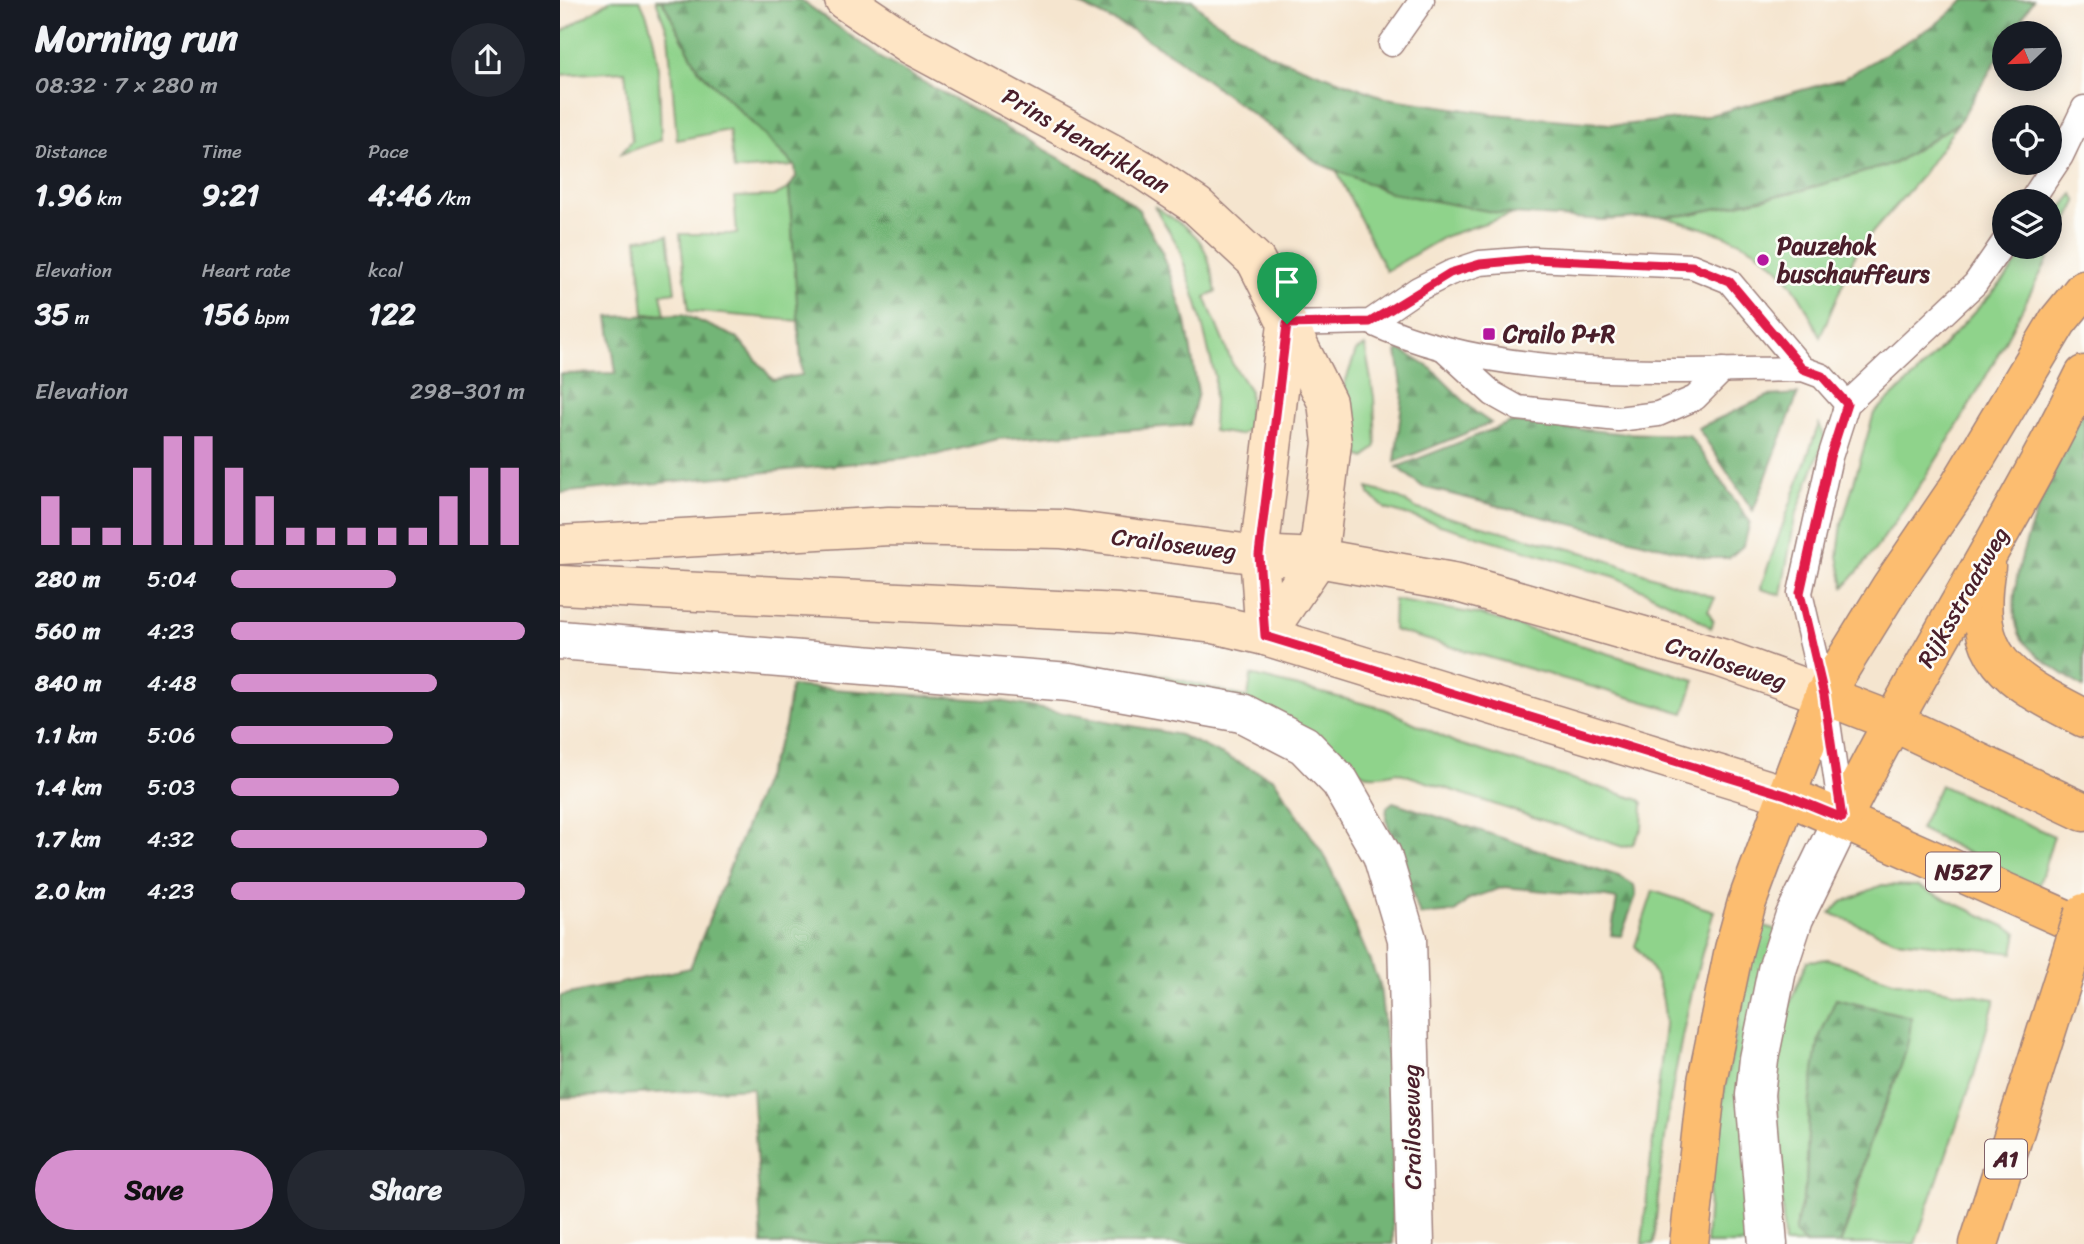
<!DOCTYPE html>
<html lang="en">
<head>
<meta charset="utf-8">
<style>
	:root { --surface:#171b24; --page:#242831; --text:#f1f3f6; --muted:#9ea1a6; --accent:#d690ce }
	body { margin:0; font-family:Sriracha,sans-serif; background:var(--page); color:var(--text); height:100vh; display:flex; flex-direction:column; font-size:26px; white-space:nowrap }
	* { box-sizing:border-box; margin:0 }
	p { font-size:23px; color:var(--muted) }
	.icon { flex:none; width:38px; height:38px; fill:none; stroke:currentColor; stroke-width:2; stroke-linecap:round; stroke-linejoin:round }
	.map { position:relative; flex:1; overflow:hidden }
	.sheet { display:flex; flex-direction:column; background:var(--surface); width:560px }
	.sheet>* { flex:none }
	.needle { width:46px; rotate:247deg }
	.tools { position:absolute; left:1432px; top:21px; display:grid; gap:14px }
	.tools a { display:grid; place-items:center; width:70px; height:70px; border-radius:50%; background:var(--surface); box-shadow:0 4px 18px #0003; font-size:35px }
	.pin { position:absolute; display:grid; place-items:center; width:60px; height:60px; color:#fff; margin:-72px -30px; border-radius:50% 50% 50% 0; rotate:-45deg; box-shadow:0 0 7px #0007 }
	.pin .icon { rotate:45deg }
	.round { display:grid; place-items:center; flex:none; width:74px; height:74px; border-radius:37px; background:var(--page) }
	.overview { display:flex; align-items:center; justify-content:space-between; height:119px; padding:0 35px }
	h1 { font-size:38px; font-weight:700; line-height:52px }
	.figures { display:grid; grid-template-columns:repeat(3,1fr); gap:10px; height:119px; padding:7px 35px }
	.figures div { display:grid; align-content:center }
	.figures b { font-size:30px; font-weight:700 }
	.figures small { font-size:19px; font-weight:400 }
	.figures p { font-size:19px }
	.chart { height:196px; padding:14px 35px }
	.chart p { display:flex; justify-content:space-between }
	.chart svg { width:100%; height:126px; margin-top:7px; stroke:var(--accent); stroke-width:6 }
	.primary-button { display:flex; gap:14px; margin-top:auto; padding:14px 35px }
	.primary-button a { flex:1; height:80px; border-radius:42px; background:var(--accent); color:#111; font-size:28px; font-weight:700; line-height:80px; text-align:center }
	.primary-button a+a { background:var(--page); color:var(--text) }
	ul { padding:0 35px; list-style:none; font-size:23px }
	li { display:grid; grid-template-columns:112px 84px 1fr; align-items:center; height:52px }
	li i { height:18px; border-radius:9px; background:var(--accent) }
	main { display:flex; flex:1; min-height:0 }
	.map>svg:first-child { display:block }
	.grass { fill:#8fd38b; stroke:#6c795b; stroke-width:2 }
	.forest { fill:url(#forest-firs); stroke:#5e6a51; stroke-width:2 }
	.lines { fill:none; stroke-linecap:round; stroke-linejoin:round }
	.lane-casing { stroke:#a0827d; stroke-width:27 }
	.street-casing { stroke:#a0827d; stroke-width:41 }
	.secondary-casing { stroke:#a0827d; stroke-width:41 }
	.primary-casing { stroke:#a0827d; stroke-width:41 }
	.highway-casing { stroke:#a0827d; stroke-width:41 }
	.lane { stroke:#fff; stroke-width:24 }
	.street { stroke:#fff; stroke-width:38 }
	.secondary { stroke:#fee5c5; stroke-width:38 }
	.primary { stroke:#fcbd6f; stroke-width:38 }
	.highway { stroke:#fcbd6f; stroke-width:38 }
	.highway-bridge-casing { stroke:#a0827d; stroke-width:41; stroke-linecap:butt }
	.highway-bridge { stroke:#fcbd6f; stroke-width:38 }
	.route-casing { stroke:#fff; stroke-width:14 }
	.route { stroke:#e11d48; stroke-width:9 }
	.poi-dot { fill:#b5179e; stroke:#fdfcf7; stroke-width:2.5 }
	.labels { text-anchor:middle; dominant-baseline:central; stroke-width:5; stroke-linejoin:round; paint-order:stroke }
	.shield { fill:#fdfcf7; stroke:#806168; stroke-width:2 }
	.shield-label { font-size:23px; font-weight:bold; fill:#4a1f2b }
	.street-label { font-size:24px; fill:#4a1f2b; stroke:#fdfcf7 }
	.poi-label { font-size:24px; font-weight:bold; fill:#4a1f2b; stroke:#fdfcf7; text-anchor:start }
</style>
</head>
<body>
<main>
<section class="sheet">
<div class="overview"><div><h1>Morning run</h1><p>08:32 · 7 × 280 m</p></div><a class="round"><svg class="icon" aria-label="share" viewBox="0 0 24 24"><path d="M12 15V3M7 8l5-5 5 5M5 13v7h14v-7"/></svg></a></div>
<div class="figures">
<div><p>Distance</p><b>1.96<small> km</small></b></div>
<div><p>Time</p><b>9:21</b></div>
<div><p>Pace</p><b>4:46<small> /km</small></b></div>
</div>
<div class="figures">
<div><p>Elevation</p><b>35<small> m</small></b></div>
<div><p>Heart rate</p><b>156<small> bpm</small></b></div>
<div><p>kcal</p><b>122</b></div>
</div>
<div class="chart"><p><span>Elevation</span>298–301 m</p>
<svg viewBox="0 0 160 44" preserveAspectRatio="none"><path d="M5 44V27M15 44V38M25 44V38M35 44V17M45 44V6M55 44V6M65 44V17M75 44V27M85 44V38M95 44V38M105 44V38M115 44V38M125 44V38M135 44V27M145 44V17M155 44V17"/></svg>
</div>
<ul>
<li><b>280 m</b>5:04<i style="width:56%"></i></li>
<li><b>560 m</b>4:23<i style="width:100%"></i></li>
<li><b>840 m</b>4:48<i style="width:70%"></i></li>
<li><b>1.1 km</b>5:06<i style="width:55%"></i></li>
<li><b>1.4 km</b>5:03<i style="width:57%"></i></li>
<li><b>1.7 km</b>4:32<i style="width:87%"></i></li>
<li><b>2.0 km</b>4:23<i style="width:100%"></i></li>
</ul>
<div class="primary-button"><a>Save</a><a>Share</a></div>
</section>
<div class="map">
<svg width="1524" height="1244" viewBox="0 0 1524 1244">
	<defs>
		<pattern id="forest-firs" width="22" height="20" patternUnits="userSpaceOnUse" patternTransform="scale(1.75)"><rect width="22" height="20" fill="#73b577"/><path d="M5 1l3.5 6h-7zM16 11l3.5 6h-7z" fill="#609362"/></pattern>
	</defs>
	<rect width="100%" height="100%" fill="#fdfcf7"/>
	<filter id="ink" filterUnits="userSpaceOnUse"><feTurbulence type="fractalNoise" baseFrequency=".0143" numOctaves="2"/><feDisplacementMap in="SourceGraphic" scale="14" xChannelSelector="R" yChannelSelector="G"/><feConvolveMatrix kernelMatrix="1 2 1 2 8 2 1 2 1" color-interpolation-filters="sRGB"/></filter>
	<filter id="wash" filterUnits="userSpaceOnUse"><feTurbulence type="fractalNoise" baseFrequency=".00686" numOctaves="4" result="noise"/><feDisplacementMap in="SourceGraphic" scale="28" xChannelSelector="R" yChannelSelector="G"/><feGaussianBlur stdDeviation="1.57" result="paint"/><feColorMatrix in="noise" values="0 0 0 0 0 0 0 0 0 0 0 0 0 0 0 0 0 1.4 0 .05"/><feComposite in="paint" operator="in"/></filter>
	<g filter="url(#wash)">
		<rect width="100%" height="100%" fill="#f5e5cf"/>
		<g class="grass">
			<path d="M51,0H80C102,42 99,94 101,140L61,154L72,140L65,71L0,75V33Z"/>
			<polygon points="96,0 102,0 139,70 235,166 174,170 169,130 117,140 108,33"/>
			<path d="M1399,122L1360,178L1297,250L1260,337C1222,248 1188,241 1101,216L1126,215L1243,190L1335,163Z"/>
			<polygon points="776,170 832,193 953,214 886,236 826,271"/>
			<polygon points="229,188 239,321 129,311 120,234 177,234 174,197 214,196"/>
			<path d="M1513,194L1517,202C1466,302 1417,401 1354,494C1332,526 1311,558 1284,587L1278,556L1282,523L1314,413L1355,376L1446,278L1468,247H1489V223Z"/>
			<path d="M594,206C640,236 645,236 656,292L645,297L672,363L690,391L688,429L679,435L653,431L655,377L637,303L618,246Z"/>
			<polygon points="108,235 115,292 101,294 105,314 84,314 77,239"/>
			<polygon points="805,346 814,397 816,446 805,458 792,452 784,386 796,351"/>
			<polygon points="1259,424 1265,437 1235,518 1221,595 1201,589 1202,583"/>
			<polygon points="808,488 835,496 858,509 1029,554 1155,598 1148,610 1153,621 1151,628 1126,611 1056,577 826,509 809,494"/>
			<polygon points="834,600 922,615 1135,680 1124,713 833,630"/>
			<path d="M449,663L525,665L594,673L688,698L691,675L825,709L896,743L1080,800L1083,803L1082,828L1073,844L1063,847L837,772C808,779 800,776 779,757Z"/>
			<polygon points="1380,785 1494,836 1478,888 1360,829"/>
			<polygon points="1322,885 1358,886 1457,932 1453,953 1335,940 1270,913 1282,902"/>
			<path d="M1093,891L1154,911C1120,1023 1103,1128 1094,1244H1082L1105,1025C1105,993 1096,969 1075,946Z"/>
			<polygon points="1198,924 1217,930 1189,1194 1188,1244 1146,1244 1152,1150"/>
			<polygon points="1268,959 1333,981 1435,999 1414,1075 1355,1244 1280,1244 1295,1206 1307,1150 1326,1105 1351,1017 1276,999 1249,1105 1246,1185 1234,1233 1246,1244 1224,1244 1216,1075 1228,1008 1247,961"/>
		</g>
		<g class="forest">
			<polygon points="102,0 241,0 324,60 551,187 579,210 603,254 626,322 638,392 630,425 438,439 375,455 0,493 0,374 56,373 48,317 123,314 178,338 213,380 242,375 229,188 236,177 235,166 139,70"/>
			<polygon points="511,0 632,0 647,15 710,55 826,98 934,114 1061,125 1147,116 1282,79 1375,25 1405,0 1473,0 1453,33 1444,33 1444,48 1399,122 1335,163 1243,190 1126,215 1042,220 938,213 832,193 758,163 617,58 572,30"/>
			<polygon points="841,350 872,369 915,412 931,423 835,462 843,393 837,351"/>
			<polygon points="1238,394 1193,511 1138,428 1208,396"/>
			<path d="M1524,407V688C1506,675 1467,654 1459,633C1437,577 1499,460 1524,407Z"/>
			<polygon points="951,422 1058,433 1129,435 1190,522 1184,545 1169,558 1146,558 863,487 837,467"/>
			<polygon points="231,686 440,701 620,735 714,779 767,860 820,985 832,1104 833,1244 202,1244 192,1088 0,1098 0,996 130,968 225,727"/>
			<polygon points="833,802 1061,877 1074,885 1076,896 1061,936 1051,935 1057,899 1046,897 944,887 909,899 895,912 860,915 826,819 827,807"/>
			<path d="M1276,999L1351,1017C1350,1064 1321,1105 1307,1150C1297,1182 1293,1211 1280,1244H1246L1234,1233L1246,1185L1249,1105L1259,1038Z"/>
		</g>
	</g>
	<g filter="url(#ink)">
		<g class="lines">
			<defs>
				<g id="lane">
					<polyline points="831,44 862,0"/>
					<polyline points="1471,201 1501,156 1524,108"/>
					<path d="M810,322C937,382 1105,371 1243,369L1262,376L1287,404"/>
					<polyline points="727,324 810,322 858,289 890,273 920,263 973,259 1132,266 1169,281 1243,369"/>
					<polyline points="883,348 933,394 958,408 1058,419 1098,414 1135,398 1163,370"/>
					<polyline points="1282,818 1264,695 1240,593 1270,457 1287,404 1415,284 1444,242"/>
				</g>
				<g id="street">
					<polyline points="0,640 509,682 682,713 744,745 780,782 822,855 847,939 855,1244"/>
					<polyline points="1208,1244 1195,1095 1199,1059 1217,970 1234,918 1282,819"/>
				</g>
				<g id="secondary">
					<polyline points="284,0 351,45 583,170 637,206 696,261 767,402 772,443 758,558 705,636"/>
					<polyline points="0,545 329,526 501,529 699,555 758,558 898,583 1161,658 1264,695"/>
					<polyline points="0,585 559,613 654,624 705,636 1226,795"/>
					<polyline points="705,636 699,555 727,324"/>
				</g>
				<g id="primary">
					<path d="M1426,566C1410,660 1448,679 1524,718"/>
					<polyline points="1264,695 1331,721 1524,812"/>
					<polyline points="1226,795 1524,927"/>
					<path d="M1282,819C1357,668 1450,526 1524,375"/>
					<polyline points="1129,1244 1147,1081 1174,949 1187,902 1264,695 1330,588 1398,488 1498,321 1524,289"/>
				</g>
				<polyline id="highway" points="1419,1244 1473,1074"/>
			</defs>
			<use href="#lane" class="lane-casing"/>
			<use href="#street" class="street-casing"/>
			<use href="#secondary" class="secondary-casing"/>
			<use href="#primary" class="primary-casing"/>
			<use href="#highway" class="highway-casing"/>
			<use href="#lane" class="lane"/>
			<use href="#street" class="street"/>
			<use href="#secondary" class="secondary"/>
			<use href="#primary" class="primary"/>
			<use href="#highway" class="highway"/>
			<defs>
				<polyline id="highway-bridge" points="1473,1074 1524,913"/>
			</defs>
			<use href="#highway-bridge" class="highway-bridge-casing"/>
			<use href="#highway-bridge" class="highway-bridge"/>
		</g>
	</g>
	<g class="lines" filter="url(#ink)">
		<defs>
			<polygon id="route" points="973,259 1132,266 1169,281 1243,369 1262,376 1287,404 1270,457 1240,593 1264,695 1282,818 1226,795 705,636 699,555 727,324 810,322 890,273 920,264"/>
		</defs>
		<use href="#route" class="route-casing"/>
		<use href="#route" class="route"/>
	</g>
	<g class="poi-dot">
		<circle cx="1203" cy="260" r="7"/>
		<rect x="922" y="327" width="14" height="14" rx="3.5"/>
	</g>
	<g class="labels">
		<g class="shield">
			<rect x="1366" y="852.5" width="74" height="39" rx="5"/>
			<rect x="1425" y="1139.5" width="42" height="39" rx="5"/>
		</g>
		<g class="shield-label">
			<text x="1403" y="872">N527</text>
			<text x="1446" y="1159">A1</text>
		</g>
		<g class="street-label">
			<text transform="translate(526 141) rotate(30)">Prins Hendriklaan</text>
			<text transform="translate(614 544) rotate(7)">Crailoseweg</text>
			<text transform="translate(1403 597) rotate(-60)">Rijksstraatweg</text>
			<text transform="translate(1166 663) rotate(18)">Crailoseweg</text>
			<text transform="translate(852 1127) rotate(-91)">Crailoseweg</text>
		</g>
		<g class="poi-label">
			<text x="1217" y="246">Pauzehok<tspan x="1217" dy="28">buschauffeurs</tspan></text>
			<text x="943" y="334">Crailo P+R</text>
		</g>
	</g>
</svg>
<div class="tools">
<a><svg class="needle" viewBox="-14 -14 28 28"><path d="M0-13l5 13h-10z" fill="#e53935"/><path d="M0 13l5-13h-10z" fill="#9ea1a6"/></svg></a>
<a><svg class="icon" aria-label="locate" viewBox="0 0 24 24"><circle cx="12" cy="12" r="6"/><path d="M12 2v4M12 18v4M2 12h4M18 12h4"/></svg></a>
<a><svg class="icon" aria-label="layers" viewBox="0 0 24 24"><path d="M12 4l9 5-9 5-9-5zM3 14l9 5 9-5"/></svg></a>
</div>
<div class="pin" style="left:727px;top:324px;background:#1e9e55"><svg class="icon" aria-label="arrive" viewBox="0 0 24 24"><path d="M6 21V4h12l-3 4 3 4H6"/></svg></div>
</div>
</main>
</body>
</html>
